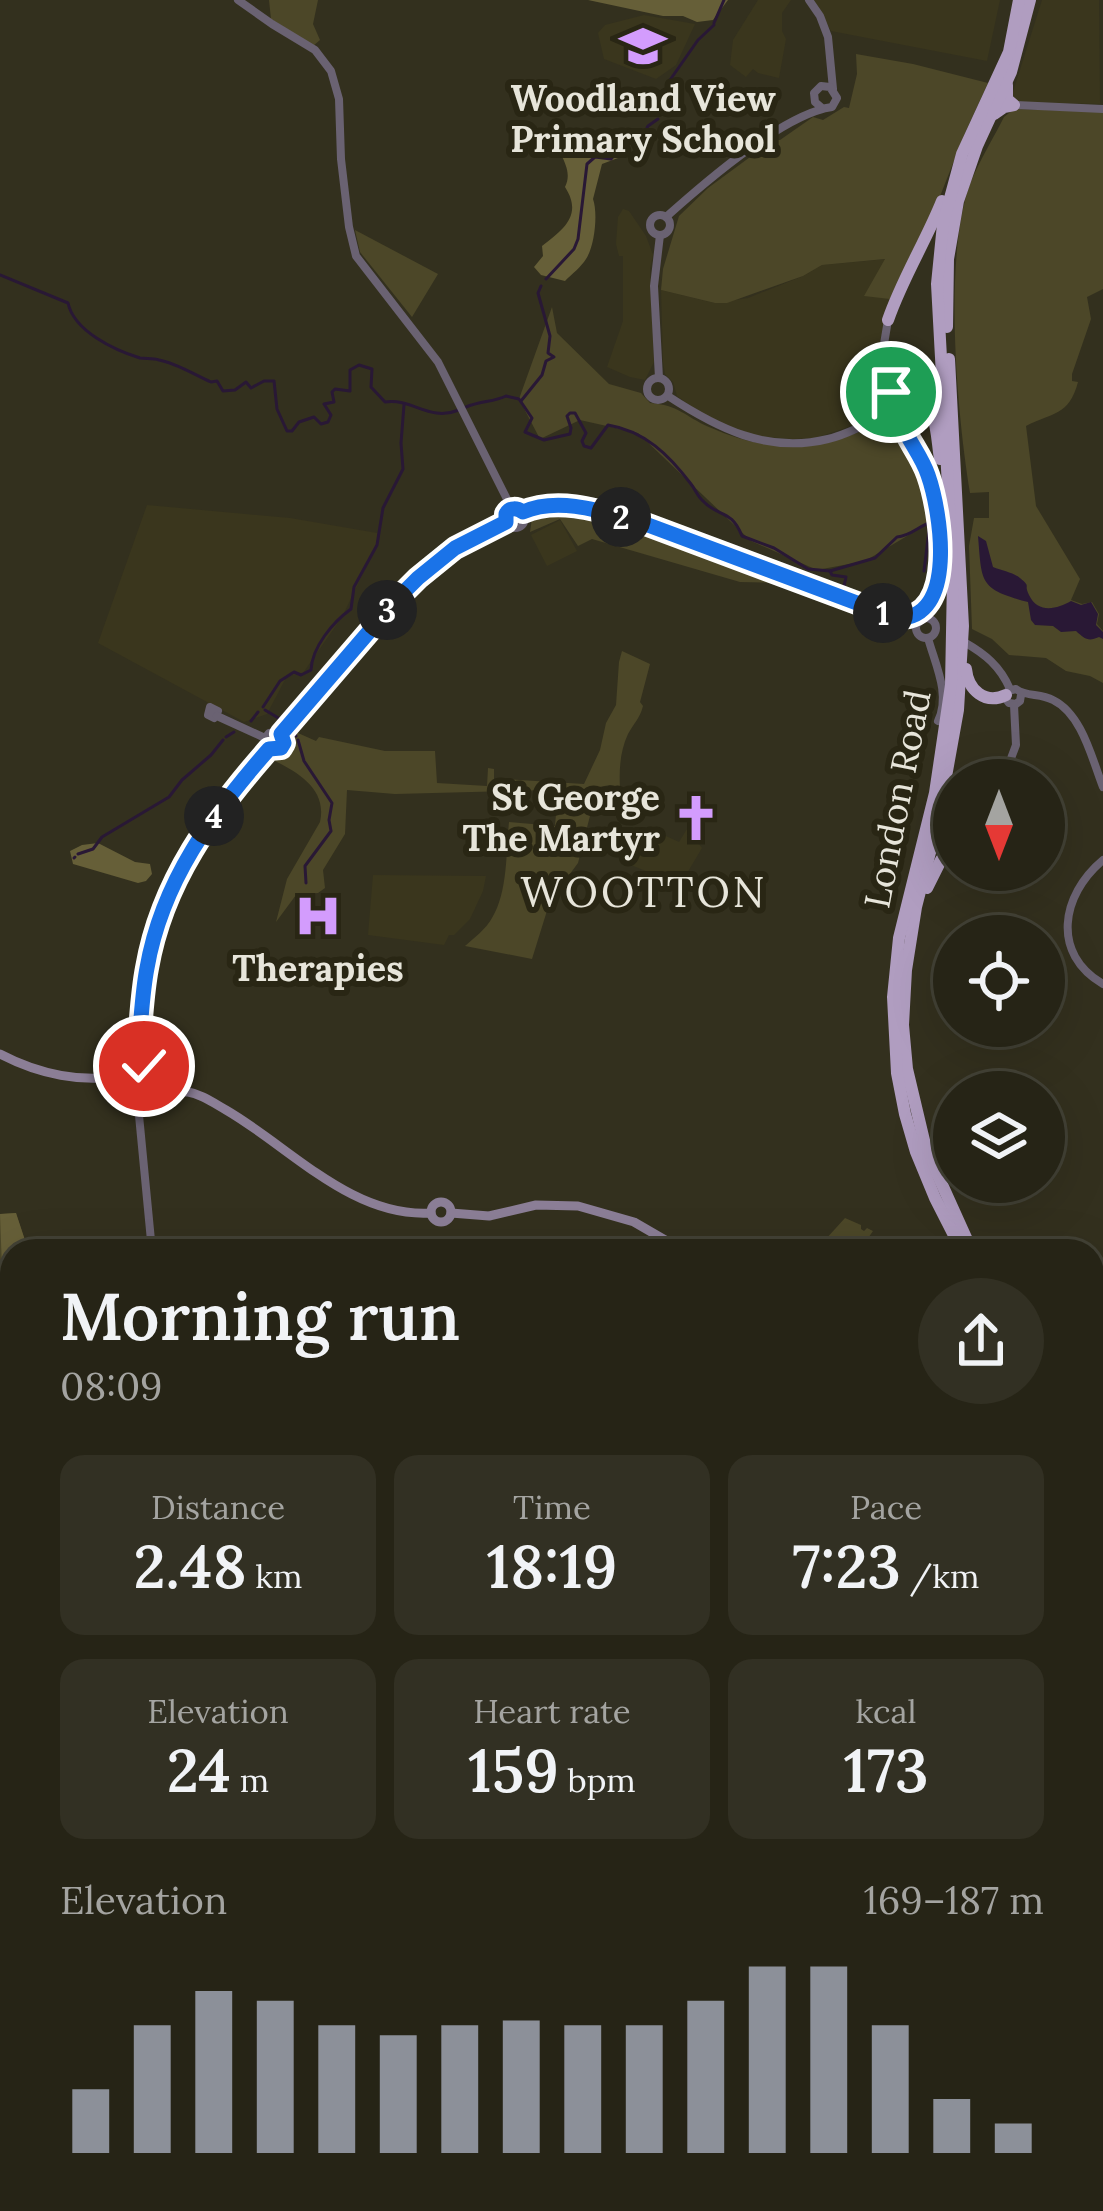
<!DOCTYPE html>
<html lang="en">
<head>
<meta charset="utf-8">
<style>
	:root { --surface:#262416; --page:#323023; --text:#f1f3f6; --muted:#a4a4a1; --line:#424135; --accent:#8c9099 }
	body { margin:0; font-family:Lora,serif; background:var(--page); color:var(--text); height:100vh; display:flex; flex-direction:column; font-size:45px; white-space:nowrap }
	* { box-sizing:border-box; margin:0 }
	p { font-size:39px; color:var(--muted) }
	.icon { flex:none; width:66px; height:66px; fill:none; stroke:currentColor; stroke-width:2; stroke-linecap:round; stroke-linejoin:round }
	.map { position:relative; flex:1; overflow:hidden }
	.sheet { position:absolute; left:0px; top:1239px; width:1104px; height:972px; display:flex; flex-direction:column; background:var(--surface); border-radius:36px 36px 0 0; box-shadow:0 12px 48px #0002,0 0 0 3px var(--line) }
	.sheet>* { flex:none }
	.needle { width:78px; rotate:180deg }
	.fabs { position:absolute; left:933px; top:759px; display:grid; gap:24px }
	.fabs a { display:grid; place-items:center; width:132px; height:132px; border-radius:50%; background:var(--surface); box-shadow:0 12px 48px #0002,0 0 0 3px var(--line); font-size:60px }
	.pin { position:absolute; display:grid; place-items:center; width:102px; height:102px; color:#fff; margin:-51px; border:6px solid #fff; border-radius:50%; box-shadow:0 3px 12px #0007 }
	.km { position:absolute; width:60px; height:60px; margin:-30px; border-radius:50%; background:#222; color:#fff; font-size:33px; line-height:60px; text-align:center }
	.round { display:grid; place-items:center; flex:none; width:126px; height:126px; border-radius:63px; background:var(--page) }
	.headline { display:flex; align-items:center; justify-content:space-between; height:204px; padding:0 60px }
	h1 { font-size:66px; font-weight:600; line-height:90px }
	.stats { display:grid; grid-template-columns:repeat(3,1fr); gap:18px; height:204px; padding:12px 60px }
	.stats div { display:grid; align-content:center; border-radius:24px; background:var(--page); text-align:center }
	.stats b { font-size:60px; font-weight:600 }
	.stats small { font-size:33px; font-weight:400 }
	.stats p { font-size:33px }
	.chart { height:336px; padding:24px 60px }
	.chart p { display:flex; justify-content:space-between }
	.chart svg { width:100%; height:216px; margin-top:12px; stroke:var(--accent); stroke-width:6 }
	.map>svg:first-child { display:block }
	.built { fill:#3a361d }
	.green { fill:#4c4728 }
	.forest { fill:#665f38 }
	.water { fill:#291835 }
	.lines { fill:none; stroke-linecap:round; stroke-linejoin:round }
	.stream { stroke:#291835; stroke-width:3 }
	.tertiary { stroke:#6a6272; stroke-width:8 }
	.secondary { stroke:#8b7e96; stroke-width:9 }
	.trunk { stroke:#b09dc0; stroke-width:12 }
	.route-casing { stroke:#fff; stroke-width:24 }
	.route { stroke:#1a73e8; stroke-width:15 }
	.labels { text-anchor:middle; dominant-baseline:central; stroke-width:12; stroke-linejoin:round; paint-order:stroke }
	.poi-label { font-size:36px; font-weight:bold; fill:#e7e5da; stroke:#292614 }
	.street-label { font-size:36px; fill:#e7e5da; stroke:#292614 }
	.quarter-label { font-size:42px; letter-spacing:3px; fill:#e7e5da; stroke:#292614 }
</style>
</head>
<body>
<div class="map">
<svg width="1103" height="2211" viewBox="0 0 1103 2211">
	<rect width="100%" height="100%" fill="#33301e"/>
	<g class="built">
		<polygon points="758,0 791,0 782,13 782,31 786,39 779,78 758,73 753,69 746,77 730,65 733,40"/>
		<polygon points="814,0 1000,0 987,61 831,31"/>
		<polygon points="1042,0 1099,0 1100,104 1018,102 1012,95"/>
		<polygon points="644,15 695,24 676,65 656,79 604,59 598,33 605,25"/>
		<polygon points="623,209 629,211 646,236 653,255 650,269 654,362 645,380 630,377 607,367 623,321 623,256 619,256 616,244 618,217"/>
		<polygon points="887,259 890,299 877,357 875,385 870,395 862,397 866,412 863,422 815,438 792,439 756,436 731,428 703,415 677,396 673,382 665,374 663,362 661,290 715,303 748,298 803,276 822,265"/>
		<polygon points="147,505 290,518 377,533 377,545 342,617 303,673 287,676 267,714 244,722 98,643"/>
		<polygon points="560,520 577,551 547,566 531,535"/>
		<polygon points="653,826 655,831 679,842 687,829 702,848 680,885 631,865 645,833"/>
		<polygon points="373,875 486,876 483,891 470,919 454,935 449,935 444,945 368,935"/>
		<polygon points="0,1395 12,1435 12,2199 207,2199 200,2211 0,2211"/>
	</g>
	<g class="green">
		<polygon points="269,0 318,0 313,24 320,40 313,46 271,19"/>
		<polygon points="856,54 913,64 988,83 965,133 933,214 890,299 864,296 885,259 822,265 803,276 727,303 715,303 661,290 663,269 679,216 708,188 773,140 780,140 813,117 823,120 844,107 849,108 857,74"/>
		<path d="M1014,109L1103,112V289L1087,297L1091,319L1072,374V381L1078,382C1069,416 1053,412 1026,426L1036,506L1080,579L1071,600L1082,604L1092,602L1099,614L1097,624L1103,631V683L1090,676L1066,671L1046,658L1009,655L992,639L972,629L969,546L974,518H989V492L970,493C957,414 943,258 970,184C979,161 993,139 1004,117Z"/>
		<polygon points="355,230 438,274 412,317 360,252"/>
		<path d="M552,307L557,333L609,384L641,393L650,403C679,405 684,416 709,427C773,455 818,451 881,423C915,430 929,490 934,520L865,561L817,570L751,541L638,433L580,420L540,439L519,399Z"/>
		<path d="M555,510C633,517 707,554 780,583L740,582L592,539L578,546L560,519L530,532L532,518L538,511Z"/>
		<path d="M622,651L650,664L640,702L643,706C640,718 634,723 628,734C620,751 619,770 620,788L610,785L588,789L395,794L347,790L345,834L323,870L325,888L318,893L296,895L276,922L287,879L320,822C328,786 293,770 267,757L284,749L289,729L316,741L319,737L385,751H435L437,783L487,786L488,768L494,769V787L501,786L502,779L584,784L600,750L606,723L616,705L619,662Z"/>
		<path d="M557,802L593,804L578,863L550,901L532,959L465,946C474,938 486,929 492,918C508,892 506,852 509,822L555,826Z"/>
		<polygon points="16,1213 28,1251 12,1251 12,1435 0,1395 0,1214"/>
		<polygon points="845,1218 861,1225 861,1229 864,1231 867,1228 873,1231 859,1251 815,1251"/>
		<polygon points="1092,1699 1103,1703 1103,2211 236,2211 242,2199 1092,2199"/>
	</g>
	<g class="forest">
		<polygon points="588,0 728,0 713,20 697,22 683,16 663,16"/>
		<path d="M568,150L616,152L618,158L602,164L593,199C598,213 595,245 586,259C581,267 572,274 565,281L541,275L534,267L543,256L542,246C564,229 583,215 565,187C571,175 566,165 561,154Z"/>
		<polygon points="98,843 135,862 150,864 152,874 146,881 138,883 73,864 70,851 82,845"/>
		<polygon points="16,1213 26,1243 18,1251 12,1251 12,1258 2,1269 0,1214"/>
		<polygon points="1092,1684 1103,1690 1103,1804 1092,1794"/>
		<polygon points="600,2199 719,2199 719,2211 598,2211"/>
	</g>
	<path class="water" d="M978,536L986,541L993,567C1002,571 1013,572 1020,578C1032,588 1023,583 1029,595C1038,614 1057,609 1071,601L1081,605L1091,602L1098,614L1096,625L1103,632V639L1099,637C1088,642 1085,639 1076,631L1061,632L1053,626L1035,625L1031,620L1028,602C979,589 982,583 978,536Z"/>
	<g class="lines">
		<g class="stream">
			<polyline points="714,23 724,0"/>
			<polyline points="670,80 698,40 714,25"/>
			<polyline points="667,107 665,91 668,85"/>
			<polyline points="626,139 635,135 644,134 648,126 658,119"/>
			<path d="M0,275L68,303C74,331 114,350 140,358C146,359 153,358 159,360C176,363 195,375 211,382L217,381L223,391L235,390L246,382L251,388L264,381H274L277,409L287,431H292L299,422L314,417L321,424L328,422L331,415L324,404L334,402L332,392L335,389L350,391V370L359,365L372,369L371,387L385,402C413,398 429,422 459,410"/>
			<polyline points="546,279 574,249 578,239 587,164 595,157 611,159 621,147"/>
			<polyline points="521,401 542,375 546,361 554,357 548,353 550,336 538,293 541,286"/>
			<path d="M466,407C480,401 494,402 506,396L519,399L532,418L525,432L544,440L570,434L571,428L567,416L570,413H575L586,433L582,441L584,446L591,448L608,425C645,431 669,455 691,484C695,489 697,495 702,500C718,518 731,508 742,536L774,548L808,569L830,571L875,558L897,537C912,536 920,524 935,521"/>
			<polyline points="830,571 832,575 846,577 844,586"/>
			<polyline points="924,571 930,522 926,497"/>
			<path d="M263,707L280,681L294,672L301,675L311,670C312,647 333,622 351,609L354,587L377,545L383,508L403,469L401,443L404,405"/>
			<polyline points="265,710 280,719"/>
			<polyline points="251,721 258,712"/>
			<polyline points="294,733 296,736"/>
			<polyline points="226,737 234,732"/>
			<polyline points="298,740 304,761 332,803 329,820 331,831 305,866 306,883"/>
			<polyline points="78,854 93,849 102,837 169,797 182,780 211,755 223,740"/>
			<polyline points="74,858 75,857"/>
		</g>
		<g class="tertiary">
			<polyline points="238,0 272,24 315,50 331,71 339,99 341,159 349,227 356,256 438,362 512,509"/>
			<polyline points="809,0 820,16 828,37 833,89"/>
			<polyline points="1015,105 1103,109"/>
			<circle cx="660" cy="225" r="10"/>
			<path d="M666,217C704,183 783,114 832,107L837,98L830,87L821,86L814,93L815,102L822,108"/>
			<circle cx="658" cy="389" r="11"/>
			<polyline points="659,378 654,286 660,235"/>
			<circle cx="885" cy="405" r="15"/>
			<polyline points="876,392 888,320"/>
			<path d="M668,396C717,428 767,454 828,439C847,435 863,424 881,419"/>
			<path d="M899,409C901,429 914,444 922,461C943,505 953,578 922,620"/>
			<circle cx="515" cy="518" r="10"/>
			<path d="M523,512C579,487 700,545 756,566C806,585 856,603 906,622H919"/>
			<circle cx="926" cy="628" r="10"/>
			<path d="M928,638C935,664 951,695 938,721"/>
			<path d="M964,642C985,654 1000,666 1010,689"/>
			<path d="M1021,695L1020,701L1016,704L1009,703L1006,699L1008,691L1016,689C1026,697 1040,693 1053,700C1082,714 1092,759 1103,787"/>
			<polygon points="210,707 218,711 214,718 208,715"/>
			<polyline points="217,716 265,738 265,744 269,749 278,750 284,740 278,732 269,733 265,738"/>
			<path d="M281,734L397,598C430,566 464,540 506,522"/>
			<polyline points="1003,780 1016,745 1014,705"/>
			<path d="M1103,860C1061,895 1051,954 1103,984"/>
			<path d="M137,1062C141,1031 141,999 147,968C163,880 213,816 269,749"/>
			<polyline points="136,1084 152,1251"/>
			<polyline points="0,1388 12,1387"/>
			<polyline points="0,1644 12,1666"/>
		</g>
		<g class="secondary">
			<path d="M0,1054C38,1074 83,1084 125,1075"/>
			<circle cx="136" cy="1073" r="11"/>
			<polyline points="146,1076 185,1092"/>
			<path d="M184,1091C201,1094 212,1102 226,1110C290,1147 352,1218 431,1213"/>
			<circle cx="441" cy="1212" r="10"/>
			<polyline points="451,1213 489,1216 536,1205 578,1206 634,1222 684,1251"/>
		</g>
		<g class="trunk">
			<polyline points="994,114 1004,107 1014,105 1007,99 1007,85"/>
			<path d="M888,320C902,279 926,241 942,201"/>
			<polyline points="947,327 948,259 958,201 977,146 1011,72 1030,0"/>
			<polyline points="949,359 963,626 958,710 938,821 916,907 906,970 903,1025 907,1069 926,1149 972,1251"/>
			<path d="M899,407L912,396C938,401 936,436 940,459"/>
			<path d="M966,669C968,690 985,705 1006,695"/>
			<polyline points="927,888 941,860 954,843"/>
			<polyline points="962,1251 935,1198 916,1152 905,1114 897,1073 893,997 899,938 935,793 951,685 953,579 937,284 943,224 962,154 1009,52 1019,0"/>
			<polyline points="1092,1622 1103,1622"/>
			<polyline points="1092,1632 1103,1632"/>
			<polyline points="1092,1673 1103,1679"/>
			<polyline points="217,2211 224,2199"/>
			<polyline points="232,2211 238,2199"/>
		</g>
	</g>
	<g class="lines">
		<defs>
			<path id="route" d="M144,1066L137,1062C141,1031 141,999 147,968C162,881 212,814 269,749L281,748L284,743L281,734L398,598L418,578L455,548L506,522V514C510,507 517,508 523,512C559,496 604,512 640,522L897,618C958,620 941,512 928,475C922,457 910,443 902,425C896,412 902,403 891,392"/>
		</defs>
		<use href="#route" class="route-casing"/>
		<use href="#route" class="route"/>
	</g>
	<defs>
		<symbol id="school-bare" viewBox="-9 -9 18 18"><path d="M0-5L7-2L0 1L-7-2ZM-4 1L0 2.5L4 1V4Q0 6-4 4Z" fill="#d39cfd" stroke="#292614" stroke-width="2.5" paint-order="stroke"/></symbol>
		<symbol id="church-bare" viewBox="-9 -9 18 18"><path d="M-1.2-6h2.4v3.5h3.3v2.4h-3.3V6h-2.4V-.1h-3.3v-2.4h3.3Z" fill="#d39cfd" stroke="#292614" stroke-width="2.5" paint-order="stroke"/></symbol>
		<symbol id="hospital-bare" viewBox="-9 -9 18 18"><path d="M-5-5h3v3.5h4V-5h3V5h-3V1.5h-4V5h-3Z" fill="#d39cfd" stroke="#292614" stroke-width="2.5" paint-order="stroke"/></symbol>
	</defs>
	<g fill-rule="evenodd">
		<use href="#school-bare" x="610" y="13" width="66" height="66"/>
		<use href="#church-bare" x="663" y="785" width="66" height="66"/>
		<use href="#hospital-bare" x="285" y="883" width="66" height="66"/>
	</g>
	<g class="labels">
		<g class="poi-label">
			<text x="643" y="98">Woodland View<tspan x="643" dy="41">Primary School</tspan></text>
			<text x="660" y="797" text-anchor="end">St George<tspan x="660" dy="41">The Martyr</tspan></text>
			<text x="318" y="968">Therapies</text>
		</g>
		<g class="street-label">
			<text transform="translate(897 799) rotate(-79)">London Road</text>
		</g>
		<g class="quarter-label">
			<text x="644" y="892">WOOTTON</text>
		</g>
	</g>
</svg>
<div class="fabs">
<a><svg class="needle" viewBox="-14 -14 28 28"><path d="M0-13l5 13h-10z" fill="#e53935"/><path d="M0 13l5-13h-10z" fill="#a4a4a1"/></svg></a>
<a><svg class="icon" aria-label="locate" viewBox="0 0 24 24"><circle cx="12" cy="12" r="6"/><path d="M12 2v4M12 18v4M2 12h4M18 12h4"/></svg></a>
<a><svg class="icon" aria-label="layers" viewBox="0 0 24 24"><path d="M12 4l9 5-9 5-9-5zM3 14l9 5 9-5"/></svg></a>
</div>
<div class="pin" style="left:891px;top:392px;background:#1e9e55"><svg class="icon" aria-label="arrive" viewBox="0 0 24 24"><path d="M6 21V4h12l-3 4 3 4H6"/></svg></div>
<div class="pin" style="left:144px;top:1066px;background:#d93025"><svg class="icon" aria-label="check" viewBox="0 0 24 24"><path d="M5 12l5 5 9-10"/></svg></div>
<b class="km" style="left:883px;top:613px">1</b>
<b class="km" style="left:621px;top:517px">2</b>
<b class="km" style="left:387px;top:610px">3</b>
<b class="km" style="left:214px;top:816px">4</b>
<section class="sheet">
<div class="headline"><div><h1>Morning run</h1><p>08:09</p></div><a class="round"><svg class="icon" aria-label="share" viewBox="0 0 24 24"><path d="M12 15V3M7 8l5-5 5 5M5 13v7h14v-7"/></svg></a></div>
<div class="stats">
<div><p>Distance</p><b>2.48<small> km</small></b></div>
<div><p>Time</p><b>18:19</b></div>
<div><p>Pace</p><b>7:23<small> /km</small></b></div>
</div>
<div class="stats">
<div><p>Elevation</p><b>24<small> m</small></b></div>
<div><p>Heart rate</p><b>159<small> bpm</small></b></div>
<div><p>kcal</p><b>173</b></div>
</div>
<div class="chart"><p><span>Elevation</span>169–187 m</p>
<svg viewBox="0 0 160 44" preserveAspectRatio="none"><path d="M5 44V31M15 44V18M25 44V11M35 44V13M45 44V18M55 44V20M65 44V18M75 44V17M85 44V18M95 44V18M105 44V13M115 44V6M125 44V6M135 44V18M145 44V33M155 44V38"/></svg>
</div>
</section>
</div>
</body>
</html>
